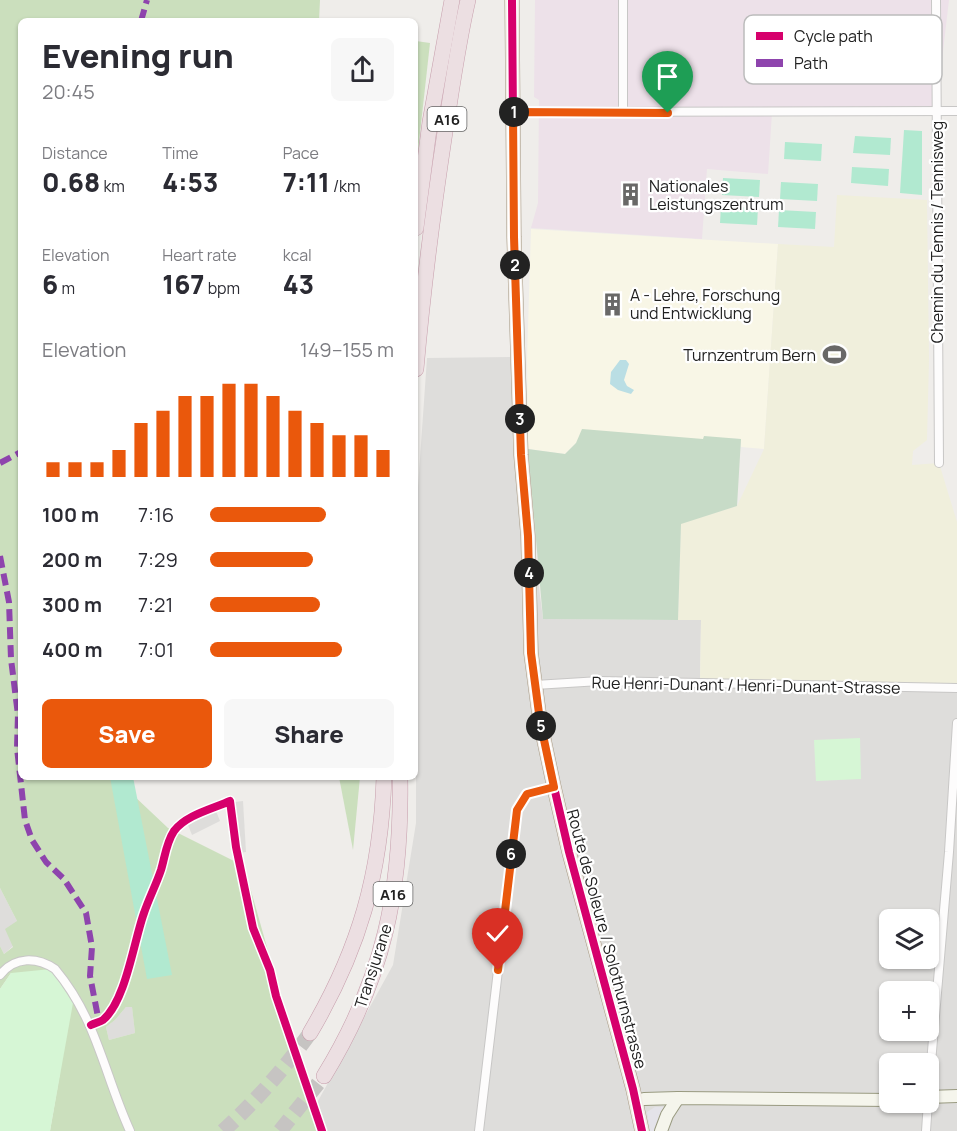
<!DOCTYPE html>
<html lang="en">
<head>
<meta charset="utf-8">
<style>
	:root { --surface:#fff; --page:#f7f7f7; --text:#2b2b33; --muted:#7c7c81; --accent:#ea580c }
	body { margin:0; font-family:Manrope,sans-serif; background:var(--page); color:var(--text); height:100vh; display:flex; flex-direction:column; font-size:22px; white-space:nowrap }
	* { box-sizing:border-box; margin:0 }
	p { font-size:20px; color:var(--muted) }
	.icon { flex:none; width:33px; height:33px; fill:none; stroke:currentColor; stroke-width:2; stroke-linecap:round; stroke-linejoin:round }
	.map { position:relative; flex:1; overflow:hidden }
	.panel { position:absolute; left:18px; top:18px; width:400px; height:762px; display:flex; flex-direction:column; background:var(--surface); border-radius:9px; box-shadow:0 2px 4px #0004 }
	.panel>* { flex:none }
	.tools { position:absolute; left:879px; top:909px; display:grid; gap:12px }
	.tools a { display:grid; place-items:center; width:60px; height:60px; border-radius:9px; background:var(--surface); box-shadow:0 2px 4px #0004; font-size:30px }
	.pin { position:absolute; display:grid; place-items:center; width:51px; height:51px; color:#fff; margin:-62px -26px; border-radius:50% 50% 50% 0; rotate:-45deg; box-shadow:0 0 6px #0007 }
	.pin .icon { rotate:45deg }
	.km { position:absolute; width:30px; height:30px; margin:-15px; border-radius:50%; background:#222; color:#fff; font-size:16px; line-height:30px; text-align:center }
	.round { display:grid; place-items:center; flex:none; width:63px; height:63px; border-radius:9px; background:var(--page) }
	.head { display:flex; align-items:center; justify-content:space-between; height:102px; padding:0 24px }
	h1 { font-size:33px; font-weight:800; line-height:45px }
	.stats { display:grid; grid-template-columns:repeat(3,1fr); gap:9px; height:102px; padding:6px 24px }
	.stats div { display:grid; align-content:center }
	.stats b { font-size:26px; font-weight:800 }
	.stats small { font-size:16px; font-weight:400 }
	.stats p { font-size:16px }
	.chart { height:168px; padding:12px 24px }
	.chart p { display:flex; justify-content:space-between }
	.chart svg { width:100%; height:108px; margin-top:6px; stroke:var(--accent); stroke-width:6 }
	.action { display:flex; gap:12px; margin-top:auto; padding:12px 24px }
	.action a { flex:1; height:69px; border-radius:9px; background:var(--accent); color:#fff; font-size:24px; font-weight:800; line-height:69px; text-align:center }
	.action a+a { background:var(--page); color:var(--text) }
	ul { padding:0 24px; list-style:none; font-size:20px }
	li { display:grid; grid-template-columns:96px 72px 1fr; align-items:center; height:45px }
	li i { height:15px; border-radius:8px; background:var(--accent) }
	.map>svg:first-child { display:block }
	.residential { fill:#dedddb; fill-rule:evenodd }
	.industrial { fill:#ede1e9 }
	.education { fill:#f8f6e6 }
	.farmland { fill:#f0efdc }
	.forest { fill:#cbdfbd; fill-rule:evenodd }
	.cemetery { fill:#c7dbc7 }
	.park { fill:#d6f6d5 }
	.pitch { fill:#b1e9d0 }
	.plaza { fill:#e4e3e9 }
	.water { fill:#badee4 }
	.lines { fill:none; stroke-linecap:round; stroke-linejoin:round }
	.highway-tunnel { stroke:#c6c4c2; stroke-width:15; stroke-dasharray:15 8; stroke-linecap:butt }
	.street-casing { stroke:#c8c7c6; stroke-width:10 }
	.secondary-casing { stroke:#999a80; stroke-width:14 }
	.primary-casing { stroke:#a69a85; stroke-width:15 }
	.highway-casing { stroke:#c79eac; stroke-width:16 }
	.street { stroke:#fdfcfc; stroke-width:8 }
	.secondary { stroke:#f5f5ec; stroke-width:12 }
	.primary { stroke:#f2ece6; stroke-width:14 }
	.highway { stroke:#ecdfe2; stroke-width:15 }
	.quiet { stroke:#8e44ad; stroke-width:6; stroke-dasharray:12 6; stroke-linecap:butt }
	.cycleway-casing { stroke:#fff; stroke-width:11 }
	.cycleway { stroke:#d6006c; stroke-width:8 }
	.route-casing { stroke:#fff; stroke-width:12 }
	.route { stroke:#ea580c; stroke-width:8 }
	.labels { text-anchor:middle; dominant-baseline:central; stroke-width:4.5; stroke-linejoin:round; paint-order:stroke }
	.shield { fill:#fff; stroke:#646464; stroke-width:1.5 }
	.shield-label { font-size:15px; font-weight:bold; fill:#212121 }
	.poi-label { font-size:16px; fill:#212121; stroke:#fff; text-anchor:start }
	.street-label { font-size:16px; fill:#212121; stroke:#fff }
	.key { fill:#fff; stroke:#bcbcbc; stroke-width:1.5 }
	.key-label { font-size:16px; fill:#212121 }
</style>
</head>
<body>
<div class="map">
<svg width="957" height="1131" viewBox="0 0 957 1131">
	<rect width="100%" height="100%" fill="#efedea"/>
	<g class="residential">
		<path d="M510,357L543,619L701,620L700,682L957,688V1131H319L313,1110L393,965L416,823V516L427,358ZM890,920H928V958H890ZM890,992H928V1030H890ZM890,1064H928V1102H890Z"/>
		<polygon points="243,801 246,852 239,853 235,802"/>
		<polygon points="216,811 220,821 192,835 188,825"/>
		<polygon points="0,888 17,921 13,946 4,954 0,946"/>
		<polygon points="132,1006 135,1033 109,1040 106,1027 115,1020 126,1007"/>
	</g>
	<polygon class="industrial" points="535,0 949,0 936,111 772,112 768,174 707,169 702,239 531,228 538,203 539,100 534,97"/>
	<polygon class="education" points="531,229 778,244 764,449 741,447 741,439 704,437 704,439 576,443 565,454 528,449 527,360"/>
	<polygon class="farmland" points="837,195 927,200 929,359 927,440 913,451 912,465 939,463 957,522 957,688 700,682 701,620 678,620 681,523 737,506 764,449 778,244 834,247"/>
	<g class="forest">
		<path d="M0,0H320L319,21H21V777H114L168,828L244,866L319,1131H50L60,1073L11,973L0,989V946L4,954L13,947L5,929L17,921L0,888ZM126,1007H132L135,1033L109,1040L106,1027L115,1020Z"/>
		<polygon points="416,41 430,43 416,169"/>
		<polygon points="339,777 360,777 353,850"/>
	</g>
	<polygon class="cemetery" points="582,429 703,439 704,436 741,439 737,506 681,524 678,620 543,619 528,449 565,454 576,443"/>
	<g class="park">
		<polygon points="860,738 861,779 816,781 814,740"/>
		<polygon points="51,969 73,1003 50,1131 0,1131 0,989 11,973"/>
	</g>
	<g class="pitch">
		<polygon points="904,130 922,131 922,195 900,193"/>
		<polygon points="855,136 891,138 890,155 853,153"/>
		<polygon points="785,142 822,144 821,161 784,159"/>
		<polygon points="852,167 889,169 888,186 851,183"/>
		<polygon points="723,178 760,180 759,197 722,195"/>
		<polygon points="781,182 818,184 817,201 780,199"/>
		<polygon points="721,206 758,208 757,225 720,223"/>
		<polygon points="779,210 816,212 815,229 778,227"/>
		<polygon points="110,777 133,777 172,975 147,979"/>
	</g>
	<polygon class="plaza" points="655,1107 666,1107 658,1131 650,1131 647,1112"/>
	<polygon class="water" points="620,360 626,360 629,364 624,380 627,386 634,390 631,394 618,390 610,384 611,372"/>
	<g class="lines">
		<g class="highway-tunnel">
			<path d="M223,1131C256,1101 284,1069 310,1033"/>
			<polyline points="280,1131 324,1076"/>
		</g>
		<defs>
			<g id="street">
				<polyline points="623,0 623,113"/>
				<polyline points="936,0 939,463"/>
				<polyline points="513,112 957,111"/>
				<polyline points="535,685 600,681 957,688"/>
				<path d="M0,975C15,956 37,957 55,969C97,1019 104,1074 130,1131"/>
				<path d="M91,1025C95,1023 100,1022 103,1020C126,1001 134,940 144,913C149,898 156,885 161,870C165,857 166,843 174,831C186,815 212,809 230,801L236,847L253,928L270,970L276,996L322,1131"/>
				<polyline points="928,1098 949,852 957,723"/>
				<polyline points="479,1131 517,810 527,794 554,787"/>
				<polyline points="926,1131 928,1102"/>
			</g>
			<g id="secondary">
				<polyline points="928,1097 957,1096"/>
				<polyline points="636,1101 644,1099 678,1098 890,1100"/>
				<polyline points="661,1131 667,1115 678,1098"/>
			</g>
			<polyline id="primary" points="512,0 514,237 521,455 528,536 531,653 540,721 554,787 569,852 633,1089 642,1131"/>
			<g id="highway">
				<polyline points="416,228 430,122 452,0"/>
				<path d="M416,369C423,290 433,211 445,132C452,88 458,43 468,0"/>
				<path d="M310,1033C359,950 381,874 384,777"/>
				<path d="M324,1076C384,978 402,891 400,777"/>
			</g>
		</defs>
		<use href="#street" class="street-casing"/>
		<use href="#secondary" class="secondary-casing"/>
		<use href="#primary" class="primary-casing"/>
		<use href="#highway" class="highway-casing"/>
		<use href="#street" class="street"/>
		<use href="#secondary" class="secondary"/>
		<use href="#primary" class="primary"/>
		<use href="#highway" class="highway"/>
		<g class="quiet">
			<polyline points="141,21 147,0"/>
			<polyline points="0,463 21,452"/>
			<polyline points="0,556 9,602 11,659 18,715 17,748 25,820 32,840 46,862 64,879 86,913 92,947 90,976 99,1022"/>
		</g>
		<defs>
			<g id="cycleway">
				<polyline points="512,0 514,237 521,455 528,536 531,653 540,721 554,787 569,852 633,1089 642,1131"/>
				<path d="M91,1025C95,1023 100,1022 103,1020C126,1001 134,940 144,913C149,898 156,885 161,870C165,857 166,843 174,831C186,815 212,809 230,801L236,847L253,928L270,970L276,996L322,1131"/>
			</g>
		</defs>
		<use href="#cycleway" class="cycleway-casing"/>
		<use href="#cycleway" class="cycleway"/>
	</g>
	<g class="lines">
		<defs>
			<polyline id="route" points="498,970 517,810 527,794 554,787 540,721 531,653 528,536 521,455 514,237 513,112 668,113"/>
		</defs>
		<use href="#route" class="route-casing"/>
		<use href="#route" class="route"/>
	</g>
	<defs>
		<symbol id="building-bare" viewBox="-9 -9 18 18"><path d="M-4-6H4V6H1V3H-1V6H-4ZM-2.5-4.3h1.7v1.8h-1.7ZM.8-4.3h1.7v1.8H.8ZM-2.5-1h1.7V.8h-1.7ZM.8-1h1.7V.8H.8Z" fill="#696867" stroke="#fff" stroke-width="2.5" paint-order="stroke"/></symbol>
		<symbol id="stadium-bare" viewBox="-9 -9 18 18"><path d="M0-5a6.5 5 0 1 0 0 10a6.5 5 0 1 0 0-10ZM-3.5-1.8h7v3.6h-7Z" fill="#696867" stroke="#fff" stroke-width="2.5" paint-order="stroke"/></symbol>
	</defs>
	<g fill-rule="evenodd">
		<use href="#building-bare" x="614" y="178" width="33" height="33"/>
		<use href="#building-bare" x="596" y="288" width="33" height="33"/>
		<use href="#stadium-bare" x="818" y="338" width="33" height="33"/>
	</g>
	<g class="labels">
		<g class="shield">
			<rect x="427.5" y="107" width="39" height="24" rx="4.5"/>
			<rect x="373.5" y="882" width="39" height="24" rx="4.5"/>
		</g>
		<g class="shield-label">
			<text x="447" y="119">A16</text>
			<text x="393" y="894">A16</text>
		</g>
		<g class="poi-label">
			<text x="649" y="186">Nationales<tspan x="649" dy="18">Leistungszentrum</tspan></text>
			<text x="630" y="295">A - Lehre, Forschung<tspan x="630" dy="18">und Entwicklung</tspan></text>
			<text x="816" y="355" text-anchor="end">Turnzentrum Bern</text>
		</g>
		<g class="street-label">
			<text transform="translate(937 232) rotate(-90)">Chemin du Tennis / Tennisweg</text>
			<text transform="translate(746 685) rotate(1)">Rue Henri-Dunant / Henri-Dunant-Strasse</text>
			<text transform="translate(607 939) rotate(75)">Route de Soleure / Solothurnstrasse</text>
			<text transform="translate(373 966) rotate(-72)">Transjurane</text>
		</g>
	</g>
	<rect x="744" y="15" width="198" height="69" rx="9" class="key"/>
	<rect x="756" y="32" width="27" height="8" fill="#d6006c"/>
	<rect x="756" y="59" width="27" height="8" fill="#8e44ad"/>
	<g class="key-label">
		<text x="794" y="42">Cycle path</text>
		<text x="794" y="69">Path</text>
	</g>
</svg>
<div class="tools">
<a><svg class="icon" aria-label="layers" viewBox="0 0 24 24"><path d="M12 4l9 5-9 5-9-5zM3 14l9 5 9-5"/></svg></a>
<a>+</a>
<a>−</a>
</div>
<div class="pin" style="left:668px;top:113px;background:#1e9e55"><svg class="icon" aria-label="arrive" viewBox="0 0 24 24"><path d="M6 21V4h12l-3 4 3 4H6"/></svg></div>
<div class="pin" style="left:498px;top:970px;background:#d93025"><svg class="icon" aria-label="check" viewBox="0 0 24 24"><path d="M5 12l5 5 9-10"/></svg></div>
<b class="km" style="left:514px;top:112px">1</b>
<b class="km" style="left:515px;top:265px">2</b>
<b class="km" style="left:520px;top:419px">3</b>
<b class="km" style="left:529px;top:573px">4</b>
<b class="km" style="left:541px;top:726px">5</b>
<b class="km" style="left:511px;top:854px">6</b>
<section class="panel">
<div class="head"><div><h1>Evening run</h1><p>20:45</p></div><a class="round"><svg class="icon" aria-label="share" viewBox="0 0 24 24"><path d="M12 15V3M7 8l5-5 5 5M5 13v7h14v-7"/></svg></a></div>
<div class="stats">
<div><p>Distance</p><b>0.68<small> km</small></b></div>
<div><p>Time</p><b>4:53</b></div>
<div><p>Pace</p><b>7:11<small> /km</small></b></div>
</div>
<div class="stats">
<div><p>Elevation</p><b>6<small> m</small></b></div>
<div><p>Heart rate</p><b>167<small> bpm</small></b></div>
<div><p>kcal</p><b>43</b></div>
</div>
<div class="chart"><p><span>Elevation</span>149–155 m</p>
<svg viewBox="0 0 160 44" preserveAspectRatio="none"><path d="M5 44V38M15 44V38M25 44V38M35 44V33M45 44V22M55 44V17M65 44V11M75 44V11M85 44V6M95 44V6M105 44V11M115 44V17M125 44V22M135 44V27M145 44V27M155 44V33"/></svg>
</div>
<ul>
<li><b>100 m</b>7:16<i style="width:63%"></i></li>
<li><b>200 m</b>7:29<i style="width:56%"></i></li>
<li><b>300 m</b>7:21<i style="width:60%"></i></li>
<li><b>400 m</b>7:01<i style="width:72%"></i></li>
</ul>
<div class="action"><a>Save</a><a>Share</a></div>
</section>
</div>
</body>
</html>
